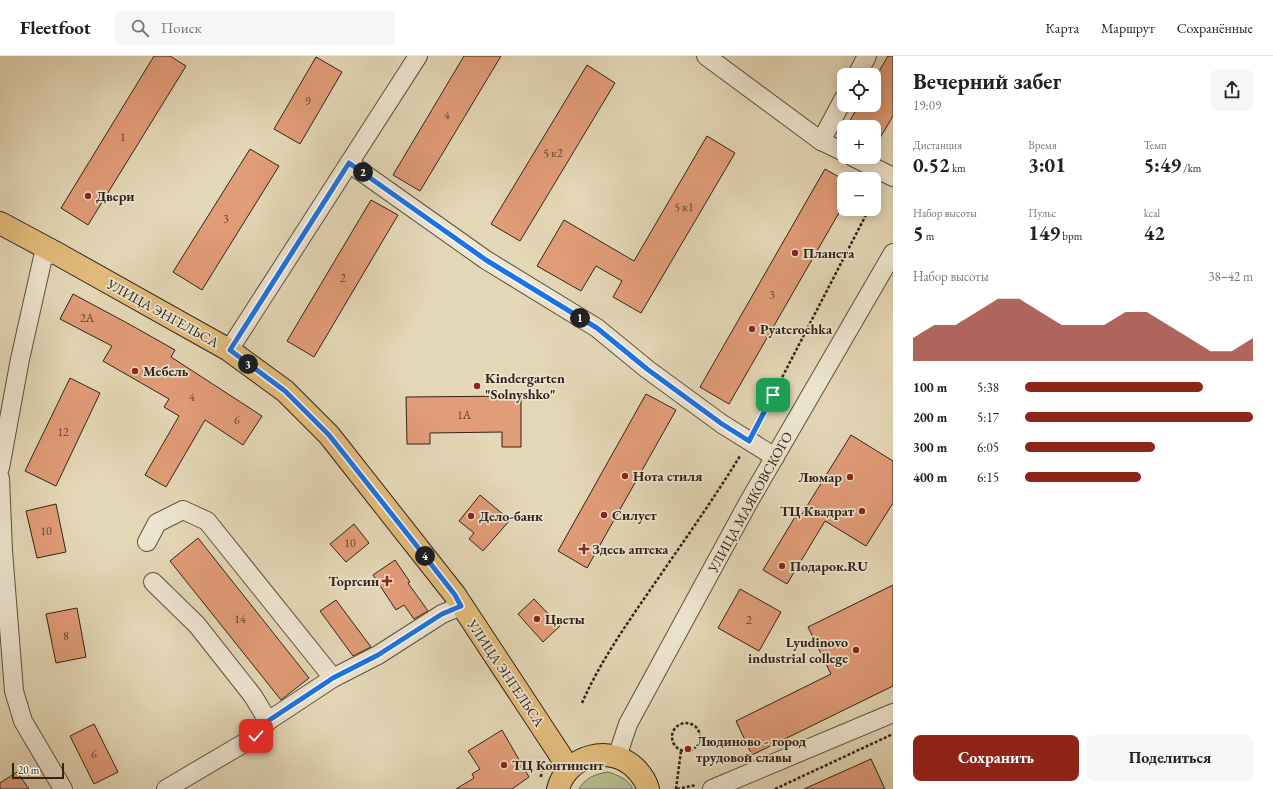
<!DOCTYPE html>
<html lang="ru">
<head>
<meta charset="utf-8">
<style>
	:root { --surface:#fff; --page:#f6f6f6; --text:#202124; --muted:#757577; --line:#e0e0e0; --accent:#8f2418 }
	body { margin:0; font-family:"EB Garamond",serif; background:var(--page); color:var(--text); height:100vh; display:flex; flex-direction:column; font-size:15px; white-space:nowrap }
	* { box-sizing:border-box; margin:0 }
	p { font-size:13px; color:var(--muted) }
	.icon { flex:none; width:22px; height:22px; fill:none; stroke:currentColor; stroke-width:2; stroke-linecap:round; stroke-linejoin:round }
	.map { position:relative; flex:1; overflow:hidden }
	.details { display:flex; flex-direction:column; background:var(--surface); width:380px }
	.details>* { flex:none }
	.fabs { position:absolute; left:837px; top:12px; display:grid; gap:8px }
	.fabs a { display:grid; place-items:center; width:44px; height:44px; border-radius:8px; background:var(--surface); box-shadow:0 2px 10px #0003; font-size:20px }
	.scale { position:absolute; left:12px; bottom:10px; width:52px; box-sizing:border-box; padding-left:4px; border:2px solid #30231a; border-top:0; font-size:11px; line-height:14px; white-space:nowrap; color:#30231a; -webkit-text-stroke:3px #ede5d0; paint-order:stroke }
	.pin { position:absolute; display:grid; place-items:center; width:34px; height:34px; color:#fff; margin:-17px; border-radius:8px; box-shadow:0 2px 6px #0006 }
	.km { position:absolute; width:20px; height:20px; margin:-10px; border-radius:50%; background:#222; color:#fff; font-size:11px; line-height:20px; text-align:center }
	.round { display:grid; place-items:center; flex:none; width:42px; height:42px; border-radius:8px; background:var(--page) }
	.overview { display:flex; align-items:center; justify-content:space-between; height:68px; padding:0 20px }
	h1 { font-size:22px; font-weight:700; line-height:30px }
	.figures { display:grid; grid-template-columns:repeat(3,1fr); gap:6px; height:68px; padding:4px 20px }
	.figures div { display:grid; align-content:center }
	.figures b { font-size:20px; font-weight:700 }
	.figures small { font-size:11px; font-weight:400 }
	.figures p { font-size:11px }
	.chart { height:112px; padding:8px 20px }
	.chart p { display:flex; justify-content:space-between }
	.chart svg { width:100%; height:72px; margin-top:4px; fill:var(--accent); opacity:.7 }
	.action { display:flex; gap:8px; margin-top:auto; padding:8px 20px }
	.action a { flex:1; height:46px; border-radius:8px; background:var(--accent); color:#fff; font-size:16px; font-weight:700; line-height:46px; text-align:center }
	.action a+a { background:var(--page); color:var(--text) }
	ul { padding:0 20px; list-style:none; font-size:13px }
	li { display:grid; grid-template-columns:64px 48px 1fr; align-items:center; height:30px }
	li i { height:10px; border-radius:5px; background:var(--accent) }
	header { display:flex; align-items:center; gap:24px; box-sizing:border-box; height:56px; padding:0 20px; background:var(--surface); border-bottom:1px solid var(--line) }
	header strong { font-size:19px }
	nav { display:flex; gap:22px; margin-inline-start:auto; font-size:14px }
	.search { width:280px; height:36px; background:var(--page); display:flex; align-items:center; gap:10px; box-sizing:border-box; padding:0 14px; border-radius:8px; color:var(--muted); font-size:15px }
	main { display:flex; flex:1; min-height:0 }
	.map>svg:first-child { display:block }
	.green { fill:#b3be8e; stroke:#727054 }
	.building { fill:#e19c78; stroke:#30231a }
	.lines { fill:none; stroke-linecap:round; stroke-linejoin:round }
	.minor-casing { stroke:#5d5041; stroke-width:20 }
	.major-casing { stroke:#30231a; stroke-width:24 }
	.path { stroke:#30231a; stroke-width:2.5; stroke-dasharray:3 2; stroke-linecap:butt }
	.minor { stroke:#ede5d0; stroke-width:18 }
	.major { stroke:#e2bc7b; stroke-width:22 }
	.route-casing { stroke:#fff; stroke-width:8 }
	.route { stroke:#1a73e8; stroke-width:5 }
	.poi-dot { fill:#8f2418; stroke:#ede5d0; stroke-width:1.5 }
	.labels { text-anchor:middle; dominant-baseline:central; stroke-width:3.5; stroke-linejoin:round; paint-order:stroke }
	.number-label { font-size:12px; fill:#5c4132 }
	.poi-label { font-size:14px; font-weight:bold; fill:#30231a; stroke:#ede5d0; text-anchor:start }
	.street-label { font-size:14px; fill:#30231a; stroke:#ede5d0 }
</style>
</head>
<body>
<header>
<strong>Fleetfoot</strong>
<div class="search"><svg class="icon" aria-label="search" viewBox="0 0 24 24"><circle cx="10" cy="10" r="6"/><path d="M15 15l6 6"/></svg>Поиск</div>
<nav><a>Карта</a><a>Маршрут</a><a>Сохранённые</a></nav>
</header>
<main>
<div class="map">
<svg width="893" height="733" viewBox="0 0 893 733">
	<rect width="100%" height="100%" fill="#e4d7b6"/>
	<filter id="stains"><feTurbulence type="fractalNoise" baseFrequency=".005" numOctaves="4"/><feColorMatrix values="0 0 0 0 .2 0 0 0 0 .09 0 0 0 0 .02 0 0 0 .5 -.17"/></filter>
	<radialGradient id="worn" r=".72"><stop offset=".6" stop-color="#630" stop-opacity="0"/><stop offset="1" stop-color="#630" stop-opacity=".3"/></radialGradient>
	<path class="green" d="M608,716C618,719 628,723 633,733H579C585,722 595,718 608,716Z"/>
	<g class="building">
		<polygon points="154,0 170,0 186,10 88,169 61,152"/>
		<polygon points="464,0 501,0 420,135 393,119"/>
		<polygon points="888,0 893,0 893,60 874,92 874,71 846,71 859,49 874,49 874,24"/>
		<polygon points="316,1 342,16 300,88 274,73"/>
		<polygon points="587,9 615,27 520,185 491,168"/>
		<polygon points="707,80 735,97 641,257 613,241 622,225 596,210 581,235 537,210 564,164 634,205"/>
		<polygon points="250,93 279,110 202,234 173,216"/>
		<polygon points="825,113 844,124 844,148 729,348 700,331"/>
		<polygon points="371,144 398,159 314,301 287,285"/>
		<polygon points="73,238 129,268 175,294 171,301 262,360 243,389 205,364 166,431 145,419 179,360 164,351 169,343 103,305 112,290 60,263"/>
		<polygon points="70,322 100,337 56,430 25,415"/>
		<polygon points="646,338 676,354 587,512 558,495"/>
		<polygon points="521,340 521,391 502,391 502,376 430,377 430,388 407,388 406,341"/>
		<polygon points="851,379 893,405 893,447 866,490 825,465 787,528 763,514 795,461 799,463"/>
		<polygon points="480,439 510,464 483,495 469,483 474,477 459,465"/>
		<polygon points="56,448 66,496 37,502 26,455"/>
		<polygon points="354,468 369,487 346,506 330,488"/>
		<polygon points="198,482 309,622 281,644 170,505"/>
		<polygon points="395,504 410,526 408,527 428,555 414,563 404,549 396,554 373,519"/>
		<polygon points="893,529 893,630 752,699 736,665 831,618 808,571"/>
		<polygon points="740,533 781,556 759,595 718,572"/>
		<polygon points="534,543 560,570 543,586 518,558"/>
		<polygon points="336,544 371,591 353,600 320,555"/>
		<polygon points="77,552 86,601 56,607 46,558"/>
		<polygon points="94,668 118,716 94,728 70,680"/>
		<polygon points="502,674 529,721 512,733 456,733 474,722 472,718 480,713 468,695"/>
		<polygon points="871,703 885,733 804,733"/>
		<polygon points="17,716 29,733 0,733 0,727"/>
	</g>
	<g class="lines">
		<defs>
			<g id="minor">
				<polyline points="706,0 821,85 844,96"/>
				<polyline points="857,19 867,0"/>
				<polyline points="821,85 844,42"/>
				<polyline points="853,101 893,121"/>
				<polyline points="349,107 486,204 597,272 647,313 722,368 775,401"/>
				<polyline points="229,294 418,0"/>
				<polyline points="0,412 20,303 43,201 56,197"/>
				<polyline points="0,422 3,495 14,635 23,665 63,733"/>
				<polyline points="147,486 157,467 183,454 207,465 333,622"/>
				<polyline points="153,526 197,569 253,640 268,665"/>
				<polyline points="617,701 628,668 748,447 893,197"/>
				<polyline points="166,733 256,680 268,665 333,622 378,599 442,558 461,550"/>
				<polyline points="712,733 893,657"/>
			</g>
			<g id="major">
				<polyline points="0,167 56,197 229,294 285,335 329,379 455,539 557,694 569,713"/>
				<path d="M558,733C567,699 610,688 635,712C641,718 646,725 648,733"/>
			</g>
		</defs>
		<use href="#minor" class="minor-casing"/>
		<use href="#major" class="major-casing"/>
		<g class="path">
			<polyline points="874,142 879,133"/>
			<polyline points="757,370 869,153"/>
			<path d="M582,647C599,608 624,572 648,537C679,492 711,447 740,400"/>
			<circle cx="686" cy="681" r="14"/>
			<polyline points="541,721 542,708"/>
			<polyline points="676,733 681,695"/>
			<polyline points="677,733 696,729"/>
			<polyline points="775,733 893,678"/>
		</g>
		<use href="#minor" class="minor"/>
		<use href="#major" class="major"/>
	</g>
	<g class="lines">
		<defs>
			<polyline id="route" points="256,680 268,665 333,622 378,599 442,558 461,550 455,539 409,480 329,379 285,335 230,294 349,107 486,204 597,272 647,313 722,368 749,385 773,339"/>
		</defs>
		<use href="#route" class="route-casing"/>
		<use href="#route" class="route"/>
	</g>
	<g class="poi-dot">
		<circle cx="88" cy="140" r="4"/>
		<circle cx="795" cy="197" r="4"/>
		<circle cx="752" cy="273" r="4"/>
		<circle cx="135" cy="315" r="4"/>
		<circle cx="477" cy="330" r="4"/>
		<circle cx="625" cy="420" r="4"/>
		<circle cx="850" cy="421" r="4"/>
		<circle cx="862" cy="455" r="4"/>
		<circle cx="604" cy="459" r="4"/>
		<circle cx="471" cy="460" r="4"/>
		<path d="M582 487h4v4h4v4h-4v4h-4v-4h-4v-4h4z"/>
		<circle cx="782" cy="510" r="4"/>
		<path d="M385 519h4v4h4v4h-4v4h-4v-4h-4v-4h4z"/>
		<circle cx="537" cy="563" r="4"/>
		<circle cx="856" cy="594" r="4"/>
		<circle cx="688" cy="693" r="4"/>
		<circle cx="504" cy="709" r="4"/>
	</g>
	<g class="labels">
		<g class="number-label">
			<text x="308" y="45">9</text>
			<text x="447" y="59">4</text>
			<text x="123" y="81">1</text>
			<text x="553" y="97">5 к2</text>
			<text x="684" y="151">5 к1</text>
			<text x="226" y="163">3</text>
			<text x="343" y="222">2</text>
			<text x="772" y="239">3</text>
			<text x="87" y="262">2А</text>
			<text x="192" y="341">4</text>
			<text x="464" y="359">1А</text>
			<text x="237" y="364">6</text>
			<text x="63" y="376">12</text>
			<text x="46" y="475">10</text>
			<text x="350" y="487">10</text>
			<text x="240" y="563">14</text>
			<text x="749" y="564">2</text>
			<text x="66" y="580">8</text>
			<text x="94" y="698">6</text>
		</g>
		<g class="poi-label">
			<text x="96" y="140">Двери</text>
			<text x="803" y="197">Планета</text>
			<text x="760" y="273">Pyaterochka</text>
			<text x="143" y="315">Мебель</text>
			<text x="485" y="322">Kindergarten<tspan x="485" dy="16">"Solnyshko"</tspan></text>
			<text x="633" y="420">Нота стиля</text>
			<text x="842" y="421" text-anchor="end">Люмар</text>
			<text x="854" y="455" text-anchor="end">ТЦ Квадрат</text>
			<text x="612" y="459">Силует</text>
			<text x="479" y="460">Дело-банк</text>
			<text x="592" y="493">Здесь аптека</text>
			<text x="790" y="510">Подарок.RU</text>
			<text x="379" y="525" text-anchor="end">Торгсин</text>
			<text x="545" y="563">Цветы</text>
			<text x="848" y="586" text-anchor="end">Lyudinovo<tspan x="848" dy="16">industrial college</tspan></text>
			<text x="696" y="685">Людиново - город<tspan x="696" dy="16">трудовой славы</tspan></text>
			<text x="512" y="709">ТЦ Континент</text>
		</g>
		<g class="street-label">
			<text transform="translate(163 257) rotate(29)">УЛИЦА ЭНГЕЛЬСА</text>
			<text transform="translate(750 446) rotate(-61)">УЛИЦА МАЯКОВСКОГО</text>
			<text transform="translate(506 617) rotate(56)">УЛИЦА ЭНГЕЛЬСА</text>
		</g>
	</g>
	<rect width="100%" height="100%" filter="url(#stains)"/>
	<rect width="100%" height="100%" fill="url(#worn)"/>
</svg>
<div class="fabs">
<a><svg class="icon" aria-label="locate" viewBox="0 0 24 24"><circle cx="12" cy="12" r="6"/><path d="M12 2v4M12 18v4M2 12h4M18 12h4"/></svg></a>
<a>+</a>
<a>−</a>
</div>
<div class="scale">20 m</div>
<div class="pin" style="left:773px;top:339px;background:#1e9e55"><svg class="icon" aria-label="arrive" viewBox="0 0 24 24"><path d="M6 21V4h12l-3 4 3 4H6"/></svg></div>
<div class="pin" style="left:256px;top:680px;background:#d93025"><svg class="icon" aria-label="check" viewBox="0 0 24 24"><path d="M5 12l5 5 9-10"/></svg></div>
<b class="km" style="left:580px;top:262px">1</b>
<b class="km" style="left:363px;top:116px">2</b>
<b class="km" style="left:248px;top:308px">3</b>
<b class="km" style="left:425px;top:500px">4</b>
</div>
<section class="details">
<div class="overview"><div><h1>Вечерний забег</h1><p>19:09</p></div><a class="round"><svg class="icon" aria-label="share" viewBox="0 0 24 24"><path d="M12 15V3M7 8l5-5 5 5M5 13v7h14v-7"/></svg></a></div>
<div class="figures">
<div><p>Дистанция</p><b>0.52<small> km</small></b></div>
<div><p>Время</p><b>3:01</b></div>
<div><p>Темп</p><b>5:49<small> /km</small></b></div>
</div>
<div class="figures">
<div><p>Набор высоты</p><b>5<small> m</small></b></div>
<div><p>Пульс</p><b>149<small> bpm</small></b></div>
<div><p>kcal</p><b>42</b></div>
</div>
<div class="chart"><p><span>Набор высоты</span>38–42 m</p>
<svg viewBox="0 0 160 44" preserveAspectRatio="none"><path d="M0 44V30L10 22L20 22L30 14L40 6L50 6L60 14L70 22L80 22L90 22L100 14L110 14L120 22L130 30L140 38L150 38L160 30V44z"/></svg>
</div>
<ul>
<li><b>100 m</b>5:38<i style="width:78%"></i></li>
<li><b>200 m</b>5:17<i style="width:100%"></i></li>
<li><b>300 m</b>6:05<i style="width:57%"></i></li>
<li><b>400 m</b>6:15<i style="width:51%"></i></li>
</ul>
<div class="action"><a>Сохранить</a><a>Поделиться</a></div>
</section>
</main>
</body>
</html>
